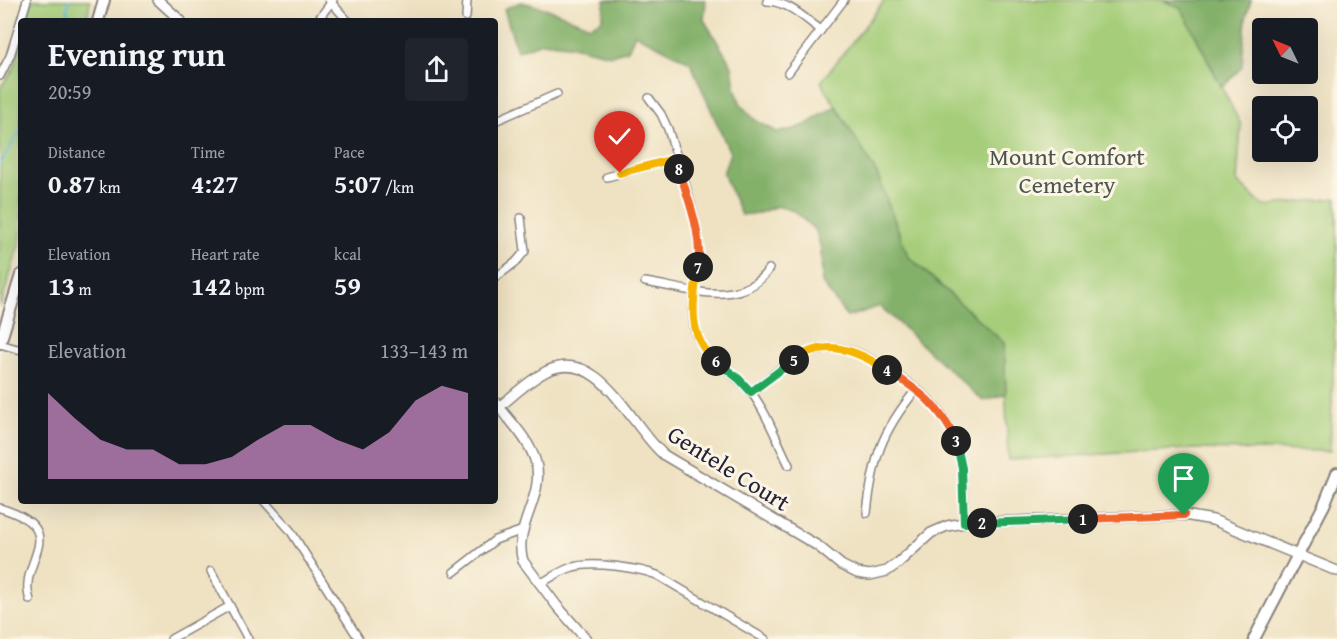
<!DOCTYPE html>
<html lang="en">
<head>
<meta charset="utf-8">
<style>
	:root { --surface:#171b24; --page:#20242c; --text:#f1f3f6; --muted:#9ea1a6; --accent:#d690ce }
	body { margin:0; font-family:"Gentium Book Plus",serif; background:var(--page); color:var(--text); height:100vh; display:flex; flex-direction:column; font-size:22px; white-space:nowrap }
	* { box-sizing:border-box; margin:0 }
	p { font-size:20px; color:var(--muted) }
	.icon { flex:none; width:33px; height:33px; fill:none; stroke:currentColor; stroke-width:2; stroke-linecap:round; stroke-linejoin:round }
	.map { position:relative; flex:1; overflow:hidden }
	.side { position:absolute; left:18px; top:18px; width:480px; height:486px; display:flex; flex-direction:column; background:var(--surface); border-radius:6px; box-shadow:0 6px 24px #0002 }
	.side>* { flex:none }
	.needle { width:39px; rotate:313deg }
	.controls { position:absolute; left:1252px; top:18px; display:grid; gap:12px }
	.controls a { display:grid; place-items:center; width:66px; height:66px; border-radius:6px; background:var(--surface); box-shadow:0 6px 24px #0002; font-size:30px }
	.pin { position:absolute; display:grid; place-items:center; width:51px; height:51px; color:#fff; margin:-62px -26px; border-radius:50% 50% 50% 0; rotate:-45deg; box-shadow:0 0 6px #0007 }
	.pin .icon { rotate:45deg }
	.km { position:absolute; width:30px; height:30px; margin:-15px; border-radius:50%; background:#222; color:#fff; font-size:16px; line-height:30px; text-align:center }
	.round { display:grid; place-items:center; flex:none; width:63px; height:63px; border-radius:6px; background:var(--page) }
	.summary { display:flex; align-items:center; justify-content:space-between; height:102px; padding:0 30px }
	h1 { font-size:33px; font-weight:600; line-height:45px }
	.metrics { display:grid; grid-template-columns:repeat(3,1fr); gap:9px; height:102px; padding:6px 30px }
	.metrics div { display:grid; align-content:center }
	.metrics b { font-size:26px; font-weight:600 }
	.metrics small { font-size:16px; font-weight:400 }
	.metrics p { font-size:16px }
	.chart { height:168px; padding:12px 30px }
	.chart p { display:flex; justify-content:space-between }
	.chart svg { width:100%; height:108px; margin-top:6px; fill:var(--accent); opacity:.7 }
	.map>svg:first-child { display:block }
	.green { fill:#a6ce7a; stroke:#64785a; stroke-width:1.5 }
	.forest { fill:#84b16a; stroke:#536a52; stroke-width:1.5 }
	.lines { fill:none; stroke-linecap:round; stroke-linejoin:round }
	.stream { stroke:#5cb7da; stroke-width:2 }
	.minor-casing { stroke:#88827e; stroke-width:10 }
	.tertiary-casing { stroke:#88827e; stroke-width:12 }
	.secondary-casing { stroke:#88827e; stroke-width:14 }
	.primary-casing { stroke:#88827e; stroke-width:14 }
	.minor { stroke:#fff; stroke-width:7 }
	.tertiary { stroke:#fff; stroke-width:9 }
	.secondary { stroke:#fff; stroke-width:10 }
	.primary { stroke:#fff; stroke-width:10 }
	.split-1-casing { stroke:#fff; stroke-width:12 }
	.split-2-casing { stroke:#fff; stroke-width:12 }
	.split-3-casing { stroke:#fff; stroke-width:12 }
	.split-4-casing { stroke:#fff; stroke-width:12 }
	.split-5-casing { stroke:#fff; stroke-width:12 }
	.split-6-casing { stroke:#fff; stroke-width:12 }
	.split-7-casing { stroke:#fff; stroke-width:12 }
	.split-8-casing { stroke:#fff; stroke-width:12 }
	.split-9-casing { stroke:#fff; stroke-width:12 }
	.split-1 { stroke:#f0652b; stroke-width:8 }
	.split-2 { stroke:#22a559; stroke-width:8 }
	.split-3 { stroke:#22a559; stroke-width:8 }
	.split-4 { stroke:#f0652b; stroke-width:8 }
	.split-5 { stroke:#f5b400; stroke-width:8 }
	.split-6 { stroke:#22a559; stroke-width:8 }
	.split-7 { stroke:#f5b400; stroke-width:8 }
	.split-8 { stroke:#f0652b; stroke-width:8 }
	.split-9 { stroke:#f5b400; stroke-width:8 }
	.labels { text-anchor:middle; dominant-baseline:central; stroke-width:6; stroke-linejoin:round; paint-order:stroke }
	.park-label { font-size:24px; fill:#4a564e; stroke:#fcf5e5 }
	.street-label { font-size:24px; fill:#22223b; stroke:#fcf5e5 }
</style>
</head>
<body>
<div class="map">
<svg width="1337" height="639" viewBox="0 0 1337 639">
	<rect width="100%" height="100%" fill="#fcf5e5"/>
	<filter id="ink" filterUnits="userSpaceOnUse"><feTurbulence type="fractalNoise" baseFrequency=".0167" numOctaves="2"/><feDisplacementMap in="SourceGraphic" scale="12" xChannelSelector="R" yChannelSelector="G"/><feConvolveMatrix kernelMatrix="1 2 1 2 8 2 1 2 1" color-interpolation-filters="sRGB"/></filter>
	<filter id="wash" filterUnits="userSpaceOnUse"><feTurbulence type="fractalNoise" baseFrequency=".008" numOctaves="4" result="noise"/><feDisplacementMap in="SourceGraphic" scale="24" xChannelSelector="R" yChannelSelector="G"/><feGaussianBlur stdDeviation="1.35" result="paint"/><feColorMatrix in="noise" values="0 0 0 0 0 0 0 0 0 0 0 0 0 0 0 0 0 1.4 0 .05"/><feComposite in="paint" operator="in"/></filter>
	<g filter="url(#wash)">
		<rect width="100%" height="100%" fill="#efe2c2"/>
		<g class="green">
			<polygon points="32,0 90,0 87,21 27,21"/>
			<polygon points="885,0 1163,0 1182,9 1241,125 1237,181 1263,206 1337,198 1337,271 1330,451 1187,449 1008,460 1004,343 908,256 876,172 821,82"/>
			<polygon points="21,41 21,239 0,308 0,88 14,68"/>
		</g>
		<g class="forest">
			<polygon points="605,0 706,0 704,20 732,66 735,88 741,105 755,120 777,132 790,131 807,124 836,106 876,172 908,256 1004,343 1006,394 983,401 880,306 847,317 822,283 821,249 816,231 794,211 777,206 759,213 741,215 723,173 730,153 690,62 635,34 628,50 611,55 568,45 542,42 517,51 504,9 521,2 548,9 590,26 602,20"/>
			<polygon points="1163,0 1251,0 1246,18 1242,67 1222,88 1182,9"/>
		</g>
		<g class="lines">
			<g class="stream">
				<polyline points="69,21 67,9 69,0"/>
				<polyline points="0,164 21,129"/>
			</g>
		</g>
	</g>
	<g filter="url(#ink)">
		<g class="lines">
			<defs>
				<g id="minor">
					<polyline points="329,0 348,21"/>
					<path d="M767,1C789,2 804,18 821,30"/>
					<polyline points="466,17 467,0"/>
					<polyline points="317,21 333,0"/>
					<polyline points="788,73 844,0"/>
					<polyline points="0,76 10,56 27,0"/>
					<path d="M649,98L661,114L668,129C679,165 697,214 699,249C701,279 686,307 697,336C707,361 734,372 751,392C767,413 777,441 789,465"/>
					<polyline points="495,121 557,94"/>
					<polyline points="607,177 677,158"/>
					<polyline points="495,278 516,262 525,251 521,218"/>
					<path d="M645,282C686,288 740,310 769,269"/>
					<polyline points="0,344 21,350"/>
					<path d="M751,392C770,378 792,356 816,350C827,347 840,347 852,351C873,357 921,390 935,406C944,416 951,429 956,442C965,467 963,496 964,523"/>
					<polyline points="264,501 290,530 359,639"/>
					<path d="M0,508C75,531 16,561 30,600"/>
					<path d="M867,513C873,459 881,432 916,390"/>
					<polyline points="211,571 248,639"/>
					<polyline points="454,572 495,540 523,530"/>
					<path d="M540,584C551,578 561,570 573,567C593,561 638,568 657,575L765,639"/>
					<polyline points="171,639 230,606"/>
				</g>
				<g id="tertiary">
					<polyline points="158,0 181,21"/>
					<path d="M495,402C509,420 530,440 536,463C545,497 512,528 523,561L557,606L586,639"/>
					<path d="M499,407C514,395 529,380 547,371C600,346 630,426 664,455L818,546L841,565L857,573L870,575L887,571L898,563L931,533L947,526L964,523L1184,515L1213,520L1337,571"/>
				</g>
				<polyline id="secondary" points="1254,639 1324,505 1337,473"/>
				<g id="primary">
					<polyline points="98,21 104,0"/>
					<polyline points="0,343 21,275"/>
				</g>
			</defs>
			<use href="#minor" class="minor-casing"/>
			<use href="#tertiary" class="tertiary-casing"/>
			<use href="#secondary" class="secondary-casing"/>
			<use href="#primary" class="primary-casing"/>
			<use href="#minor" class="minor"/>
			<use href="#tertiary" class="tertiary"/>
			<use href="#secondary" class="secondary"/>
			<use href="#primary" class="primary"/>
		</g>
	</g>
	<g class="lines" filter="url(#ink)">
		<defs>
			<polyline id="split-1" points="1083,519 1184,515"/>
			<polyline id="split-2" points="982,523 1083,519"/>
			<polyline id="split-3" points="956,441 962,468 964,523 982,523"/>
			<path id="split-4" d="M887,370C918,390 941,406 956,441"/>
			<path id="split-5" d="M794,360C826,337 858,351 887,370"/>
			<polyline id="split-6" points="716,361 739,379 751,392 794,360"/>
			<path id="split-7" d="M698,267C693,299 686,338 716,361"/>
			<path id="split-8" d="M679,169C688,200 703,234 698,267"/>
			<polyline id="split-9" points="620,173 677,158 679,169"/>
		</defs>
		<use href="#split-1" class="split-1-casing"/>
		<use href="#split-2" class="split-2-casing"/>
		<use href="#split-3" class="split-3-casing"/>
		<use href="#split-4" class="split-4-casing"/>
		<use href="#split-5" class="split-5-casing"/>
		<use href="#split-6" class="split-6-casing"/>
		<use href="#split-7" class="split-7-casing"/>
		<use href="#split-8" class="split-8-casing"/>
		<use href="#split-9" class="split-9-casing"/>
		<use href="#split-1" class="split-1"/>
		<use href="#split-2" class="split-2"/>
		<use href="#split-3" class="split-3"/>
		<use href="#split-4" class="split-4"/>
		<use href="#split-5" class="split-5"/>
		<use href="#split-6" class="split-6"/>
		<use href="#split-7" class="split-7"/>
		<use href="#split-8" class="split-8"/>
		<use href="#split-9" class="split-9"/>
	</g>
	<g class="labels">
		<g class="park-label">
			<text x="1067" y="156">Mount Comfort<tspan x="1067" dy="28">Cemetery</tspan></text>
		</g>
		<g class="street-label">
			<text transform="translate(729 468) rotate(32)">Gentele Court</text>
		</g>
	</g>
</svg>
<div class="controls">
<a><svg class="needle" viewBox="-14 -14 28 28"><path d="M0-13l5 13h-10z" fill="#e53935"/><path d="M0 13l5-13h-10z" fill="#9ea1a6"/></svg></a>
<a><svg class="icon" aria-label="locate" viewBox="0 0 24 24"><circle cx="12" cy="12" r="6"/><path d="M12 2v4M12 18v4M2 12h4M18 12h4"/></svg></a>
</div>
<div class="pin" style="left:1184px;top:515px;background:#1e9e55"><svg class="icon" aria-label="arrive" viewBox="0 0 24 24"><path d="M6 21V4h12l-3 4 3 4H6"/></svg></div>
<div class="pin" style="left:620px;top:173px;background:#d93025"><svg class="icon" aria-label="check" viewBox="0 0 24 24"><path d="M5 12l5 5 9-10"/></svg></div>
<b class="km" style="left:1083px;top:519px">1</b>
<b class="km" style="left:982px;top:523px">2</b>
<b class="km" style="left:956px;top:441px">3</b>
<b class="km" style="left:887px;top:370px">4</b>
<b class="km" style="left:794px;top:360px">5</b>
<b class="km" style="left:716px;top:361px">6</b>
<b class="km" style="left:698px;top:267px">7</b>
<b class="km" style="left:679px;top:169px">8</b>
<section class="side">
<div class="summary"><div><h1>Evening run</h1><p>20:59</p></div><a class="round"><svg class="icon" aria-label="share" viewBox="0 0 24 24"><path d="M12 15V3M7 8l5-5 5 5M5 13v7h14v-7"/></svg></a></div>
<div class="metrics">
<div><p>Distance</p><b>0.87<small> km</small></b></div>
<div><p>Time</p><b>4:27</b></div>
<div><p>Pace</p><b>5:07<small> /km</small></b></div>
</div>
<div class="metrics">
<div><p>Elevation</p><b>13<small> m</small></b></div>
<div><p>Heart rate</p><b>142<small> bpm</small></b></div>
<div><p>kcal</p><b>59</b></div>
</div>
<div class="chart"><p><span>Elevation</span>133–143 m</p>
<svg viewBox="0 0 160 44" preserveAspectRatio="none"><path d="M0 44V9L10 19L20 28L30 32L40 32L50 38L60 38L70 35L80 28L90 22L100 22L110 28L120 32L130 25L140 12L150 6L160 9V44z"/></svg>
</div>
</section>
</div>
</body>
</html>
